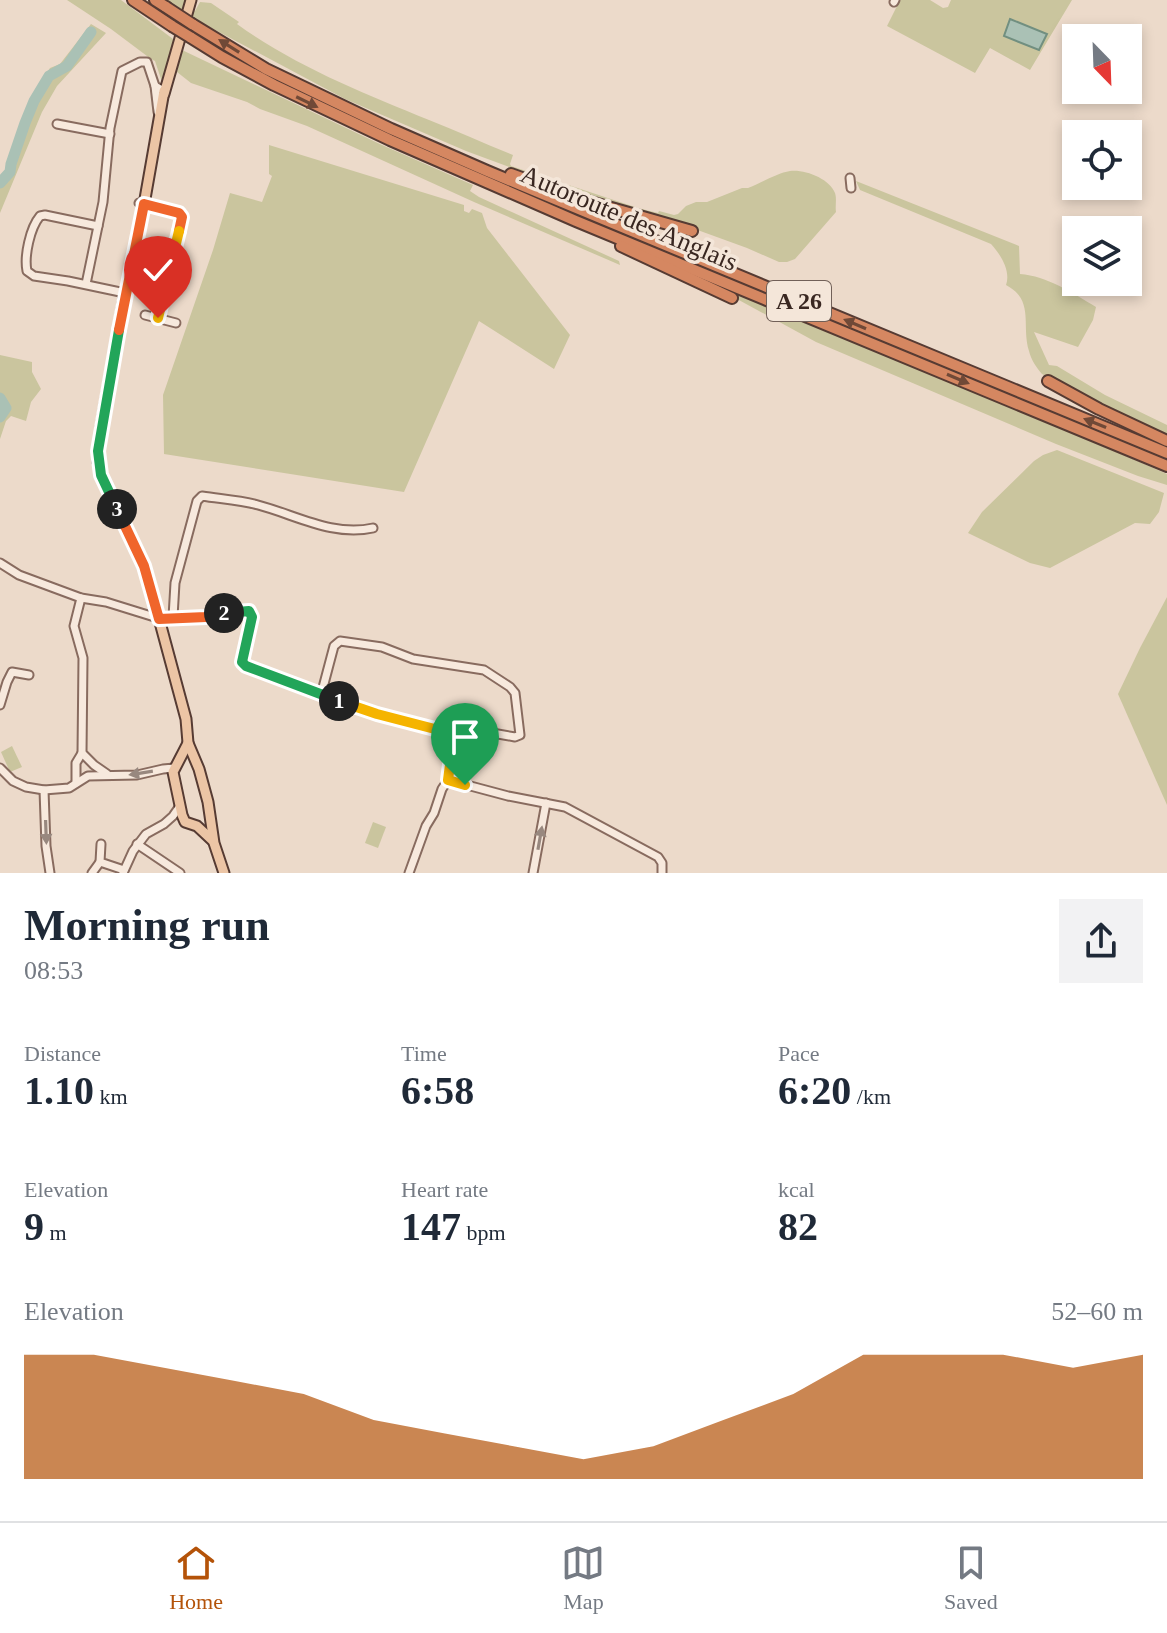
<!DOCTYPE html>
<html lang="en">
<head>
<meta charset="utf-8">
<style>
	:root { --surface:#fff; --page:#f2f2f3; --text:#1f2937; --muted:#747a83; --line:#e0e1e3; --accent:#b45309 }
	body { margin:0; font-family:Georgia,serif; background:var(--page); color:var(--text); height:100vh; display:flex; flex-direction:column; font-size:30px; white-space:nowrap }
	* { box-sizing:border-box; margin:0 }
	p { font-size:26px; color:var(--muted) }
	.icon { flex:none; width:44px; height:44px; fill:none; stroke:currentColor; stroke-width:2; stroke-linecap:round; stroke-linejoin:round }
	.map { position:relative; height:873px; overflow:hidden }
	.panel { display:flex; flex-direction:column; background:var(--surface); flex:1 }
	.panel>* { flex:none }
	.needle { width:52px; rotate:157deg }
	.fabs { position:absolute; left:1062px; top:24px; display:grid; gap:16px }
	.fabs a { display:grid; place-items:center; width:80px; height:80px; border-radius:0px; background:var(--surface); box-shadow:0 4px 12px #0003; font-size:40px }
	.pin { position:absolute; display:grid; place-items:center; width:68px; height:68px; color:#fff; margin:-82px -34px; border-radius:50% 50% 50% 0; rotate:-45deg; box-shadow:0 0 8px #0007 }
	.pin .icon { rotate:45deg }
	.km { position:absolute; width:40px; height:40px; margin:-20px; border-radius:50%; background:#222; color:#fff; font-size:22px; line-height:40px; text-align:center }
	.round { display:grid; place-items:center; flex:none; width:84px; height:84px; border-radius:0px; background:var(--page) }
	.summary { display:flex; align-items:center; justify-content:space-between; height:136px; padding:0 24px }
	h1 { font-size:44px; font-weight:800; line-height:60px }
	.metrics { display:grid; grid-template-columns:repeat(3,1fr); gap:12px; height:136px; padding:8px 24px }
	.metrics div { display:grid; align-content:center }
	.metrics b { font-size:40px; font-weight:800 }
	.metrics small { font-size:22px; font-weight:400 }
	.metrics p { font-size:22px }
	.chart { height:224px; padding:16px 24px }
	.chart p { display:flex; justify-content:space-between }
	.chart svg { width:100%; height:144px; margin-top:8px; fill:var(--accent); opacity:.7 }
	.tab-bar { display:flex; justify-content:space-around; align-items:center; height:112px; border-top:2px solid var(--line); background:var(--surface); font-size:22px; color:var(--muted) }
	.tab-bar a { display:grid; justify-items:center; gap:4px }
	.tab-bar .active { color:var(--accent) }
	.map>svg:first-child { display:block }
	.green { fill:#cac59e }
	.water { fill:#aac1b5; stroke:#718f80; stroke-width:2 }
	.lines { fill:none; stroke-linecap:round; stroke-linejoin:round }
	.river { stroke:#aac1b5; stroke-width:11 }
	.minor-casing { stroke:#886b5f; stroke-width:11 }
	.major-casing { stroke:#563b33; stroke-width:13 }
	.highway-casing { stroke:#563b33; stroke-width:14 }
	.minor { stroke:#f7e9dd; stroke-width:7 }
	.major { stroke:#ecc5a5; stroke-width:9 }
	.highway { stroke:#d58761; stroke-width:10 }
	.highway-bridge-casing { stroke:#563b33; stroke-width:14; stroke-linecap:butt }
	.highway-bridge { stroke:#d58761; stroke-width:10 }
	.oneway { fill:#704937 }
	.oneway2 { fill:#98887f }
	.split-1-casing { stroke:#fff; stroke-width:16 }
	.split-2-casing { stroke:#fff; stroke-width:16 }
	.split-3-casing { stroke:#fff; stroke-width:16 }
	.split-4-casing { stroke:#fff; stroke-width:16 }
	.split-5-casing { stroke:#fff; stroke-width:16 }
	.split-6-casing { stroke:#fff; stroke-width:16 }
	.split-1 { stroke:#f5b400; stroke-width:10 }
	.split-2 { stroke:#22a559; stroke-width:10 }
	.split-3 { stroke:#f0652b; stroke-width:10 }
	.split-4 { stroke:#22a559; stroke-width:10 }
	.split-5 { stroke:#f0652b; stroke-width:10 }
	.split-6 { stroke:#f5b400; stroke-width:10 }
	.labels { text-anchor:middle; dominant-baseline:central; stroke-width:7; stroke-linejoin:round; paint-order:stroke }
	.shield { fill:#f4e6d9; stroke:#716058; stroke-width:2 }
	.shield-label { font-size:24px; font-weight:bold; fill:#392721 }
	.street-label { font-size:26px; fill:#392721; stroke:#f4e6d9 }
</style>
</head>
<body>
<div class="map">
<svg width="1167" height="873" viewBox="0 0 1167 873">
	<rect width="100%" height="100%" fill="#ecdaca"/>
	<g class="green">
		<polygon points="67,0 121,0 177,42 162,82 155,61 151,59 111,29"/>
		<path d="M165,0H186L185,4L195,11L200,2L211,3L239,22L237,24C295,66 363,93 429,120C457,131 485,144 513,155L510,164L511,166L638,208L658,213L659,211L674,215L678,214L686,206L696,202H707L742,188H748C761,183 777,173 790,171C805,169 830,179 835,193C837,199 835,206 836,212L795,259L787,262H779L747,248L692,228L593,198L466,151L345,99L204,24Z"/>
		<polygon points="900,0 930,0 943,8 948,7 951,0 1072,0 1030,70 990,48 975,73 887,26"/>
		<polygon points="91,24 106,33 57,86 42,112 0,213 0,182 6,170 31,97 50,68 60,64"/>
		<polygon points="182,50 382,145 473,185 470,191 479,197 619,261 620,265 474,202 307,126 260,109 247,102 191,83 177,72"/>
		<polygon points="269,145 464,205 464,211 469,213 472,209 482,213 487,228 570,335 554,369 479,321 404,492 164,454 163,395 213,250 230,193 262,202 272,176 269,174"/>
		<path d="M856,181L1019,246L1020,274C1047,276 1073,293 1096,307L1093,320L1078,347L1034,332L1049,365L1057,366L1105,395L1167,425V436L1042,374C1037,368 1031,360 1029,351C1021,326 1035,300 1006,285C1011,271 1001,255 991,244L860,190Z"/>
		<path d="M717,284C866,349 1018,408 1167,474V485L1138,476L1056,444L816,342L715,287Z"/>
		<polygon points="0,355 32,362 32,372 41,389 31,402 26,421 11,416 6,421 0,439"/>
		<polygon points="1057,450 1164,493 1159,512 1150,524 1135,523 1050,568 1030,563 968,533 982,512 1034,461 1043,455"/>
		<polygon points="1167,597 1167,805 1118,694 1140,648"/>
		<polygon points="12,746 22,767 10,772 1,752"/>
		<polygon points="373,822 386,827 378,848 365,843"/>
	</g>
	<polygon class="water" points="1010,19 1047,34 1039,50 1004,36"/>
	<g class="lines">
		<g class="river">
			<polyline points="0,183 10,172 11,164 25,123 34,101 49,76 67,66 91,32"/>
			<polyline points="0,398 6,408 0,417"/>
		</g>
		<defs>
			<g id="minor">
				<polyline points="894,2 895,0"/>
				<polyline points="155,86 158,112"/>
				<polyline points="57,124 110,134"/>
				<polyline points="850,178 851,188"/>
				<polyline points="139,203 179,213 182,217 158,318"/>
				<path d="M98,226L45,215L40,216C30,228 24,256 27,271L34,276L68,281L125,293"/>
				<polyline points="86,284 103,202 110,128 122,71 140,62 147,62 155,86 164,91"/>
				<polyline points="145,315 176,323"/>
				<path d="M0,563L19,575L81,598L106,602L164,620L173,617L175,583L197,501L202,496C221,499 240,500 258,505C296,515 333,537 373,528"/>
				<polyline points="81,598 74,626 83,658 82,753 94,765 107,774"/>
				<path d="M173,617H206L249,611C255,626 246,646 242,662L246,666L377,714L454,734"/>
				<polyline points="321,695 334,646 340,641 382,647 413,659 484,670 510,687 515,693 520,735 515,737 464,728 454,734"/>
				<polyline points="0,705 7,682 12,672 29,675"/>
				<polyline points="0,768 13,781 26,787 44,790 69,788 88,776 137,775 163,769 174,768"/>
				<polyline points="448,780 508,796 565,807 658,857 662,863 662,873"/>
				<polyline points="76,783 76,763 82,753"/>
				<polyline points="44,790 46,846 50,873"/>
				<polyline points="101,844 100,862 124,870"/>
				<polyline points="137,844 180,873"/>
				<polyline points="92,873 100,862"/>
				<polyline points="123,873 133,851 146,834 164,824 173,816 180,806"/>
				<polyline points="409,873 426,826 434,813 442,789 448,780 454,734"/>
				<polyline points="533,873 546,803"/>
			</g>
			<g id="major">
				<polyline points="164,91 133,267 125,293 101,428 98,462 106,488 144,566 151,589 186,719 188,743 199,769 208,802 214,843 224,873"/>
				<polyline points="164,94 191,0"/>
				<polyline points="188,743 173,772 182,815 185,822 197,826 212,840"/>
			</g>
			<g id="highway">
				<polyline points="133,0 172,26"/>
				<polyline points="155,0 166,7"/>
				<polyline points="192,24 266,69 391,129 487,171 1167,453"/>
				<polyline points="190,37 222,57 274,85 390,140 576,221 1167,466"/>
				<polyline points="511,174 580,199 692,231"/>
				<polyline points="621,246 732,298"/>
				<polyline points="1048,381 1099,409 1167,441"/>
			</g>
		</defs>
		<use href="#minor" class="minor-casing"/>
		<use href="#major" class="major-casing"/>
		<use href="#highway" class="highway-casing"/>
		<use href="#minor" class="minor"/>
		<use href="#major" class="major"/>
		<use href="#highway" class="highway"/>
		<defs>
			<g id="highway-bridge">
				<polyline points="166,7 192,24"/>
				<polyline points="172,26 190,37"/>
			</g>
		</defs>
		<use href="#highway-bridge" class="highway-bridge-casing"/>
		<use href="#highway-bridge" class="highway-bridge"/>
	</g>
	<defs><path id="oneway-solid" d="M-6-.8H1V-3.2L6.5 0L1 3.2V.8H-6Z" transform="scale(2)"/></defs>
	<g class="oneway">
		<use href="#oneway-solid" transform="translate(229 46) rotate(-148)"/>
		<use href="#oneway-solid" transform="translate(307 102) rotate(26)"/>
		<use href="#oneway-solid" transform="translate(855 324) rotate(-157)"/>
		<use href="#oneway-solid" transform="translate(958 379) rotate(23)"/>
		<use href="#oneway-solid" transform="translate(1095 423) rotate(-158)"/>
	</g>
	<g class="oneway2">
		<use href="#oneway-solid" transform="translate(141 773) rotate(171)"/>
		<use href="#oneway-solid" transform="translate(46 832) rotate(88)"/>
		<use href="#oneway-solid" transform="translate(540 838) rotate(-80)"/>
	</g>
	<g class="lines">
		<defs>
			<polyline id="split-1" points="339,701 377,714 454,734 448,780 465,785"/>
			<polyline id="split-2" points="224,613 249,611 252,617 242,662 246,666 339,701"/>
			<polyline id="split-3" points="117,509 144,566 159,619 206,617 224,613"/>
			<polyline id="split-4" points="117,509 101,475 98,451 119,330"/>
			<polyline id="split-5" points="119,330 144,204 179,213 182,217 179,231"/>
			<polyline id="split-6" points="158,318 179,231"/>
		</defs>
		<use href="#split-1" class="split-1-casing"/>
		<use href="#split-2" class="split-2-casing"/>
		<use href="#split-3" class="split-3-casing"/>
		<use href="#split-4" class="split-4-casing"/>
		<use href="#split-5" class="split-5-casing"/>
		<use href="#split-6" class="split-6-casing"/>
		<use href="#split-1" class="split-1"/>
		<use href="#split-2" class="split-2"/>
		<use href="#split-3" class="split-3"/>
		<use href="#split-4" class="split-4"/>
		<use href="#split-5" class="split-5"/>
		<use href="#split-6" class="split-6"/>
	</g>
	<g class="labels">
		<rect class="shield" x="767" y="281" width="64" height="40" rx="6"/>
		<g class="shield-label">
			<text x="799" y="301">A 26</text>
		</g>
		<g class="street-label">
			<text transform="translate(629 218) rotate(23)">Autoroute des Anglais</text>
		</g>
	</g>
</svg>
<div class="fabs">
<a><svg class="needle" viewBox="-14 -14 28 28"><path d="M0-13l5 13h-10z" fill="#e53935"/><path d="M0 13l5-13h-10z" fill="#747a83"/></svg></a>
<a><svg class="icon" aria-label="locate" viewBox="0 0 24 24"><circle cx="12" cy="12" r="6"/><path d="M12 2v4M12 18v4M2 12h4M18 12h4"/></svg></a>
<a><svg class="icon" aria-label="layers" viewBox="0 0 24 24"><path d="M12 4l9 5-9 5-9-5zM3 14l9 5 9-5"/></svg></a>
</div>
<div class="pin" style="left:465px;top:785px;background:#1e9e55"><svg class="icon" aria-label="arrive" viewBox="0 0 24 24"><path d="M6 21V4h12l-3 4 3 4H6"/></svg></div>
<div class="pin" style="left:158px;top:318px;background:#d93025"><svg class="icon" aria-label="check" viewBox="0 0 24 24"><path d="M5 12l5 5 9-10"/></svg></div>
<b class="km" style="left:339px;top:701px">1</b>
<b class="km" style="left:224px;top:613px">2</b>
<b class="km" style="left:117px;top:509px">3</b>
</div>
<section class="panel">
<div class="summary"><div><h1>Morning run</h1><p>08:53</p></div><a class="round"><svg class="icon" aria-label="share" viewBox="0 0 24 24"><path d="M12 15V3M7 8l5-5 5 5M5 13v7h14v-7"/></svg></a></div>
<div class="metrics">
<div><p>Distance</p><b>1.10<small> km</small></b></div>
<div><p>Time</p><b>6:58</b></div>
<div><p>Pace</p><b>6:20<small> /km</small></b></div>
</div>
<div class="metrics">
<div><p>Elevation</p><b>9<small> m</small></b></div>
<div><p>Heart rate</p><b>147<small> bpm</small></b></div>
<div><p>kcal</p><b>82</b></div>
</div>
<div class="chart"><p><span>Elevation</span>52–60 m</p>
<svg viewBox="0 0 160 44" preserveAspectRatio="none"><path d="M0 44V6L10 6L20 10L30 14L40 18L50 26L60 30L70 34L80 38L90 34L100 26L110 18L120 6L130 6L140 6L150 10L160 6V44z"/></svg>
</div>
</section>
<nav class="tab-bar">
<a class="active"><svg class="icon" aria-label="home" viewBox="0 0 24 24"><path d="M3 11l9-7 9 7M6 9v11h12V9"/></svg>Home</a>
<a><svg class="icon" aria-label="map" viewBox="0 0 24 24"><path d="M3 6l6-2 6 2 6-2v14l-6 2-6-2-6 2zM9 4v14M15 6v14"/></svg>Map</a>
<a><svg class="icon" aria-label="saved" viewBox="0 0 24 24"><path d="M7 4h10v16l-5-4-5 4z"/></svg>Saved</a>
</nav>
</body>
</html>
